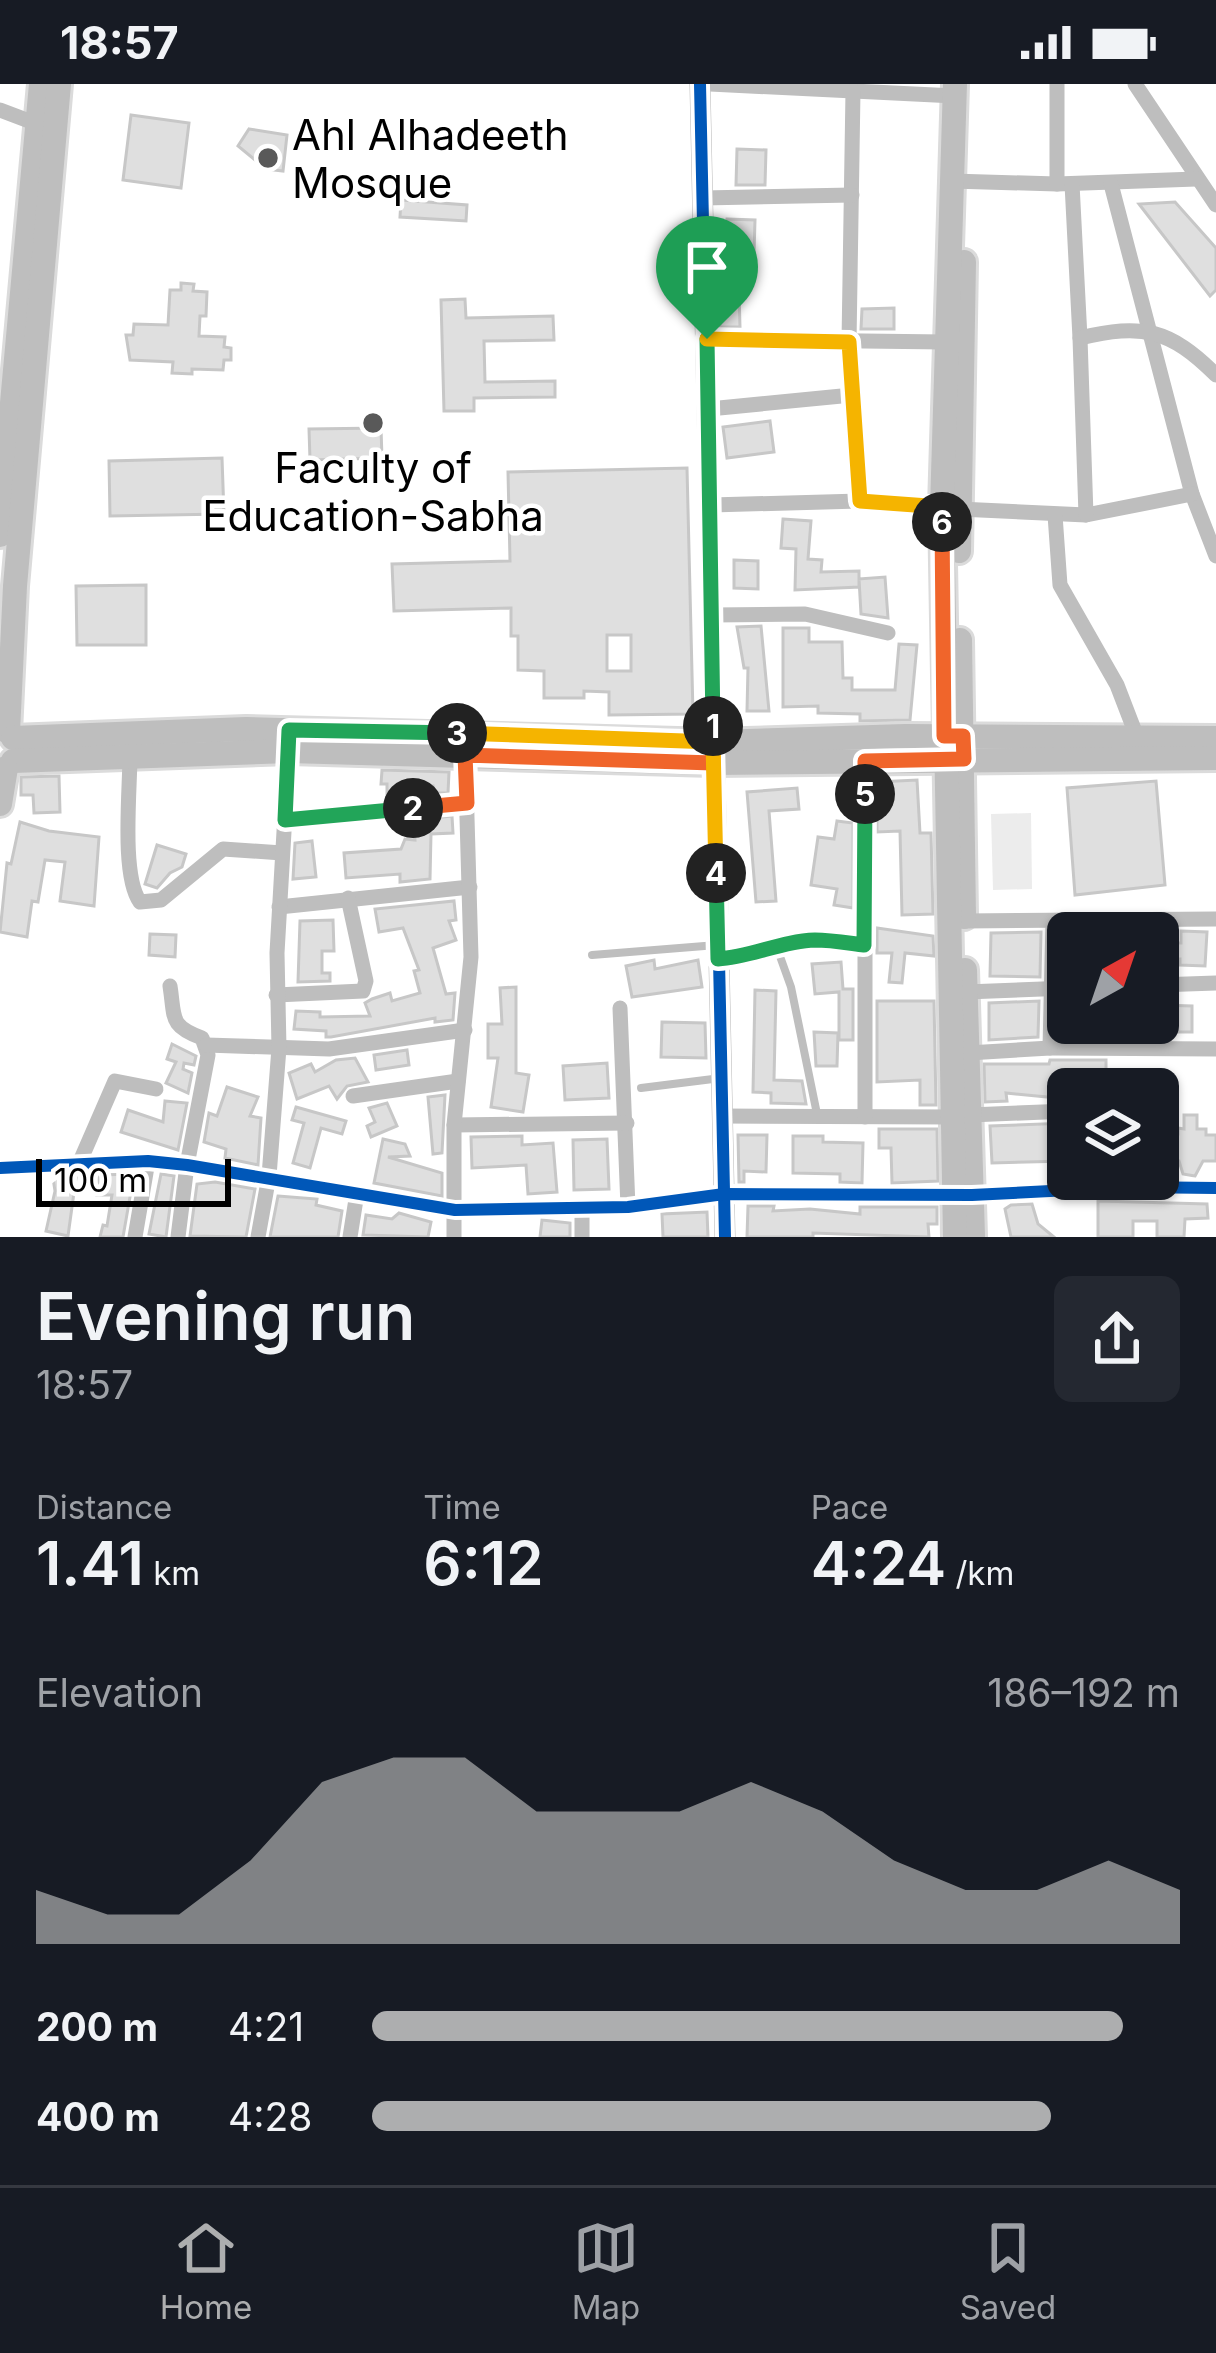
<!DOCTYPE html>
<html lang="en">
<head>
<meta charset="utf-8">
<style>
	:root { --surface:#171b24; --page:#242831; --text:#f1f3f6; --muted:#9ea1a6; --line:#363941; --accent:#adaeaf }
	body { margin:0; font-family:Inter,sans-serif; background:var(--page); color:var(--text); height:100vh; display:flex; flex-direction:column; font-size:45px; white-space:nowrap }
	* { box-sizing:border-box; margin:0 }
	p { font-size:39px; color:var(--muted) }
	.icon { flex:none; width:66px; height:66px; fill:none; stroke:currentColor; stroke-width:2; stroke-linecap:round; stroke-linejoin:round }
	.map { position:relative; height:1153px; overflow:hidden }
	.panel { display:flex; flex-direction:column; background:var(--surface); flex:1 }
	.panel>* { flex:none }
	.needle { width:78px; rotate:40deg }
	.tools { position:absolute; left:1047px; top:828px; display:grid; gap:24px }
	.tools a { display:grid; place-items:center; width:132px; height:132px; border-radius:18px; background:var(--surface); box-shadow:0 3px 9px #0004; font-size:60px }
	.scale { position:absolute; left:36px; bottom:30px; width:195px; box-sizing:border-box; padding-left:12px; border:6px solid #000; border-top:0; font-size:33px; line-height:42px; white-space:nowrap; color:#000; -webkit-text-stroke:9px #fff; paint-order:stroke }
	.pin { position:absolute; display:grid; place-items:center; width:102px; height:102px; color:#fff; margin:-123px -51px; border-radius:50% 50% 50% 0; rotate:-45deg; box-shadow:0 0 12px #0007 }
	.pin .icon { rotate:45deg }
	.km { position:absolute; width:60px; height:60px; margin:-30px; border-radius:50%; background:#222; color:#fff; font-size:33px; line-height:60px; text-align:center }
	.round { display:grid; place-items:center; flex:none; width:126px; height:126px; border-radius:18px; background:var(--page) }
	.summary { display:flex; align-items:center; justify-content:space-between; height:204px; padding:0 36px }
	h1 { font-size:66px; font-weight:600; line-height:90px }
	.stats { display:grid; grid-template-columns:repeat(3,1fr); gap:18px; height:204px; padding:12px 36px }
	.stats div { display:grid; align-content:center }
	.stats b { font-size:60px; font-weight:600 }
	.stats small { font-size:33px; font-weight:400 }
	.stats p { font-size:33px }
	.chart { height:336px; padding:24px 36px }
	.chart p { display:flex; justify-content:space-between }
	.chart svg { width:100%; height:216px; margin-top:12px; fill:var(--accent); opacity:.7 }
	ul { padding:0 36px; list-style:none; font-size:39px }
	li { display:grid; grid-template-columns:192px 144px 1fr; align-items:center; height:90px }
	li i { height:30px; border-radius:15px; background:var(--accent) }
	.status { display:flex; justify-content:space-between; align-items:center; height:84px; padding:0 60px; background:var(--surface); direction:ltr }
	.status svg { height:33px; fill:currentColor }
	.tabs { display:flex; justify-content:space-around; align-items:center; height:168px; border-top:3px solid var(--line); background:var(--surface); font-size:33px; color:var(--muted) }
	.tabs a { display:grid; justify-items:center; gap:6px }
	.tabs .active { color:var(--accent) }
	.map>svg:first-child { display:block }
	.pitch { fill:#ececec }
	.building { fill:#dfdfdf; stroke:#c7c7c7; stroke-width:3; fill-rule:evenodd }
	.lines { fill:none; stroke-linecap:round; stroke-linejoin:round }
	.primary-casing { stroke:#dbdbdb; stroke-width:30 }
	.lane { stroke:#bebebe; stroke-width:8 }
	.street { stroke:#bebebe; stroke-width:15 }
	.secondary { stroke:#b8b8b8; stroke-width:21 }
	.primary { stroke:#bebebe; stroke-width:24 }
	.cycleway-casing { stroke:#fff; stroke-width:20 }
	.cycleway { stroke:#0057b8; stroke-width:12 }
	.split-1-casing { stroke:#fff; stroke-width:24 }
	.split-2-casing { stroke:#fff; stroke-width:24 }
	.split-3-casing { stroke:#fff; stroke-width:24 }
	.split-4-casing { stroke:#fff; stroke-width:24 }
	.split-5-casing { stroke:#fff; stroke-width:24 }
	.split-6-casing { stroke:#fff; stroke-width:24 }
	.split-7-casing { stroke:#fff; stroke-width:24 }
	.split-1 { stroke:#22a559; stroke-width:15 }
	.split-2 { stroke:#f0652b; stroke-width:15 }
	.split-3 { stroke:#22a559; stroke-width:15 }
	.split-4 { stroke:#f5b400; stroke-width:15 }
	.split-5 { stroke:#22a559; stroke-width:15 }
	.split-6 { stroke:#f0652b; stroke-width:15 }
	.split-7 { stroke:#f5b400; stroke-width:15 }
	.poi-dot { fill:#595959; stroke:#fff; stroke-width:4.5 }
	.labels { text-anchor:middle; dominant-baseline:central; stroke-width:9; stroke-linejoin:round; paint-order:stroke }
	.poi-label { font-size:42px; fill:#000; stroke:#fff; text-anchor:start }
</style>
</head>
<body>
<div class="status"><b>18:57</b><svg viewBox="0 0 49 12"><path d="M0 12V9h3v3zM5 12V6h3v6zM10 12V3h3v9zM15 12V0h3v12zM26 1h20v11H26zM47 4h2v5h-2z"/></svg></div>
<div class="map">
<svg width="1216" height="1153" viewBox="0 0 1216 1153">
	<rect width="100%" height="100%" fill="#fff"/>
	<polygon class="pitch" points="1031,729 1032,805 993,806 991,730"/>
	<g class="building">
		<polygon points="131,31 189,39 181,104 123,96"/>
		<polygon points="249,45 287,51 283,87 266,85 238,62"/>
		<polygon points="737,65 766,66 765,101 736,101"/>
		<polygon points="401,116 467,121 466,137 400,133"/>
		<polygon points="1175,118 1216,164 1216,206 1210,212 1139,120"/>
		<polygon points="727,135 755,136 754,170 738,169 740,243 720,243 719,179 725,179"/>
		<polygon points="181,199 194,200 193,207 207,208 206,232 200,232 199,252 225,253 224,263 231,264 231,276 224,276 223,286 192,285 192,290 172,289 173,278 130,276 126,251 133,251 134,240 168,241 170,206 181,206"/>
		<polygon points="465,215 466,234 553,232 554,256 484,257 485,298 555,297 555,313 474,314 474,327 444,327 441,216"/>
		<polygon points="894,224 894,245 861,245 862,225"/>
		<polygon points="770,337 774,368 727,374 723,343"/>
		<polygon points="381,344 382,374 310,376 309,345"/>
		<polygon points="222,374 224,430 110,432 109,377"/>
		<path d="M687,384L693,630L609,631V608L584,607V614H544V587L518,586V552H511V524L394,527L392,480L510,477L508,388ZM607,551H631V587H607Z"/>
		<polygon points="783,435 811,437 808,475 822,476 821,488 859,487 859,495 885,493 888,534 861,530 859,495 859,503 795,506 796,465 781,464"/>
		<polygon points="734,476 758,477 758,505 734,504"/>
		<polygon points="146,501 146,561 77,561 76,502"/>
		<polygon points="761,542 769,627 747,627 748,584 744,584 737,543"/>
		<polygon points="783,544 809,544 809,558 842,558 843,594 852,594 852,606 895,606 899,560 917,561 910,636 860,637 860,630 818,629 818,622 783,623"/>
		<polygon points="382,686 449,688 448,709 433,709 433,702 400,700 400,711 387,710 387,700 381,700"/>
		<polygon points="59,692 60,728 34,729 33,711 21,711 21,693"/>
		<polygon points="917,696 920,749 931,749 933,830 902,831 900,747 877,748 877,698"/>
		<polygon points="1156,697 1165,801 1075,811 1067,704"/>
		<polygon points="797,704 799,725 769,727 776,817 756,818 747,708"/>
		<polygon points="452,732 453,749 431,750 430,795 400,798 400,790 346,794 344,769 401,765 405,755 415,756 414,736"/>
		<polygon points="837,737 853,739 853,824 834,821 837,805 811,801 818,753 834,755"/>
		<polygon points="20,738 49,747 99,753 94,822 60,817 65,778 45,776 38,818 32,817 27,853 0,848 7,779 11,780"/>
		<polygon points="312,757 316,793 293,795 295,759"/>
		<polygon points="157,761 186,770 182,783 170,789 157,804 145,800"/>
		<polygon points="454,817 456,836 449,837 456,856 433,864 446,910 455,909 453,936 435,938 435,934 331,953 326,953 326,947 294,945 296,927 320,928 320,933 370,932 365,919 372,915 390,909 392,917 420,909 414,887 419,886 403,844 379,848 375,825"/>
		<polygon points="333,836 334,867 322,867 322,889 330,889 330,897 298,898 300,837"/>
		<polygon points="877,844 933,852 934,872 905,869 902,899 889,898 892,869 877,869"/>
		<polygon points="1181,847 1207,848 1205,882 1180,881 1180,875 1158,875 1158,859 1181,859"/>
		<polygon points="1041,848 1040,893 990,892 991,849"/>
		<polygon points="150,850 176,851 175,873 149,871"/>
		<polygon points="654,876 655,885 698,876 702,903 632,913 626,882"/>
		<polygon points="841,878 843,905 853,905 853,956 839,956 839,908 815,910 812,880"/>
		<polygon points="516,903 516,989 529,991 523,1028 491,1023 498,974 488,974 488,940 502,940 500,904"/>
		<polygon points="755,906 776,907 774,996 802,997 806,1020 771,1019 771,1009 753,1008"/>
		<polygon points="877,917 934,917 936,1021 920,1021 920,996 877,998"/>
		<polygon points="1039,917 1038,953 989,956 989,919"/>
		<polygon points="1158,921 1192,922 1192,948 1158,948"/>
		<polygon points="1063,922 1068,922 1068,939 1096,939 1097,952 1062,952"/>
		<polygon points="662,938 705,939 706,974 661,973"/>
		<polygon points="814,948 838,949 837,982 816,982"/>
		<polygon points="172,960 196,972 194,981 184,979 183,985 192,989 188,1009 166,999 176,978 167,975"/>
		<polygon points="407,966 409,981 376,986 374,971"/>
		<polygon points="355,974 368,998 347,1002 337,1015 329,1002 297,1015 289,989 311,980 315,988 336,976"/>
		<polygon points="1050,976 1106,976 1106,1005 1068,1005 1068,1015 1006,1009 1007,1017 985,1018 984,980 1049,980"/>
		<polygon points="607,979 609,1014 565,1016 563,982"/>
		<polygon points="227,1003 258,1013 250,1032 261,1034 258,1081 225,1074 226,1065 204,1058 209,1029 217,1032"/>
		<polygon points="445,1011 442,1069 433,1070 428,1013"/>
		<polygon points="165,1017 187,1019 178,1066 121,1048 128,1026 163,1038"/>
		<polygon points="387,1019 397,1042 371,1053 367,1042 375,1038 369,1024"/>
		<polygon points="296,1023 346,1037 342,1050 321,1044 310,1084 293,1079 304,1039 292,1036"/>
		<polygon points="1184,1031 1197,1031 1197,1045 1206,1045 1206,1051 1216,1051 1216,1077 1203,1077 1195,1092 1183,1090 1179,1077 1158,1076 1158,1054 1161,1050 1178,1050 1178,1044 1184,1045"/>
		<polygon points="1068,1039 1068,1077 992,1079 990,1042"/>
		<polygon points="879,1045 937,1045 938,1097 892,1099 891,1064 879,1064"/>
		<polygon points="738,1051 767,1051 766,1088 744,1087 744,1098 739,1098"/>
		<polygon points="522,1052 522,1061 553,1059 557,1108 528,1110 526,1081 472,1084 471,1053"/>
		<polygon points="793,1052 823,1052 823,1058 863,1059 862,1099 840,1098 840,1090 793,1089"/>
		<polygon points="383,1055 405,1060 410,1072 388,1073 442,1089 442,1112 374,1099"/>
		<polygon points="607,1055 609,1105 574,1106 573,1056"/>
		<polygon points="134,1090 123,1153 100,1153 103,1141 107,1142 112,1111 97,1111 98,1091"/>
		<polygon points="161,1090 174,1092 166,1153 149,1150"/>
		<polygon points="53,1094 76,1094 68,1152 46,1147 55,1107"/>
		<polygon points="215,1098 255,1105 246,1153 190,1152 197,1100"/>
		<polygon points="278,1112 317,1115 316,1121 342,1127 338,1153 270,1153"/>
		<polygon points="1098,1117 1207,1120 1208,1134 1185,1135 1184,1153 1157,1153 1157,1137 1133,1137 1133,1153 1098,1153"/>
		<polygon points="1032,1120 1038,1140 1054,1153 1011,1153 1005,1125 1011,1121"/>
		<polygon points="748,1122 774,1122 773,1127 810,1125 860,1130 860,1123 937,1123 937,1140 928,1140 929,1153 813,1149 813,1153 747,1153"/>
		<polygon points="707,1128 708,1153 663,1153 662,1130"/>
		<polygon points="399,1129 431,1138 428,1153 363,1151 366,1131 392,1135"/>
		<polygon points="542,1136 570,1139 570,1153 540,1153"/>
	</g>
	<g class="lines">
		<defs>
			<g id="primary">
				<polyline points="0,451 41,0"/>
				<polyline points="959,467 964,178"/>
				<polyline points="960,556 964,833"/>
				<polyline points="8,648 15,502 59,0"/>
				<polyline points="13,654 246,645 713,658 905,652 1216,654"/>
				<polyline points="13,677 289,667 713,679 1216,674"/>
				<polyline points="0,720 6,684"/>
				<polyline points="965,886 973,1153"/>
				<polyline points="955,1153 942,423 955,0"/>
			</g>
		</defs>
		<use href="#primary" class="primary-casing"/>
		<g class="lane">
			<polyline points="777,864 791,903 817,1030"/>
			<polyline points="592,871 717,861"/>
			<polyline points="641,1004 721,994"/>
		</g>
		<g class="street">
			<polyline points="710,0 955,12"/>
			<polyline points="1135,0 1216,121"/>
			<polyline points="853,7 849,258 860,417"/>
			<polyline points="0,26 37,40"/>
			<polyline points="952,97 1057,100 1196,95"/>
			<polyline points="1057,100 1057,0"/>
			<polyline points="1072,100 1080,254"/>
			<polyline points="1111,100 1192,410 1216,472"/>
			<polyline points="703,114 852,111"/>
			<polyline points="707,255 945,258"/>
			<polyline points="709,325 852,311"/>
			<polyline points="711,421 860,417 942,423"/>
			<polyline points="959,425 1086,431 1192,410"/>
			<polyline points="1055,431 1060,501 1117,601 1137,653"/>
			<path d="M1086,431L1080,254C1142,239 1170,245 1216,291"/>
			<polyline points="712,531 805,530 888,549"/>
			<path d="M130,671C130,706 121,792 140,818L161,816L223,765L282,769"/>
			<polyline points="285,736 467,719"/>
			<polyline points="279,823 470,803"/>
			<polyline points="964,837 1216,835"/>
			<polyline points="1053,837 1050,964 1216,965"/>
			<path d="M718,875C751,873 782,857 815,856C831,856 848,859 864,861"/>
			<polyline points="1158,901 1216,899"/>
			<path d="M170,902C175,934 169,942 202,954L208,971L187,1081L178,1153"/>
			<polyline points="966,908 1068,904"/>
			<polyline points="276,911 363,907 366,897 348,814"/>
			<polyline points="620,924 628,1123"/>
			<polyline points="206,961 329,965 465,946"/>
			<polyline points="968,969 1050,964"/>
			<polyline points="353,1012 458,997"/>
			<polyline points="970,1031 1068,1027"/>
			<polyline points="721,1032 952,1033"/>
			<polyline points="865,1033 865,677"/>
			<polyline points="454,1041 627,1039"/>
			<polyline points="78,1082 115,997 156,1005"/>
			<polyline points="0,1084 148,1077 187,1081 455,1126 628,1123 724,1110 972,1111 1129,1103 1216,1104"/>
			<polyline points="135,1153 148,1077"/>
			<polyline points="258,1153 269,1092 279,964 277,869 289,661"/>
			<polyline points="350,1153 357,1109"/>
			<polyline points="454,1153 454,1041 471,873 465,664"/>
			<polyline points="582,1153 582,1123"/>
		</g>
		<polyline class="secondary" points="700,0 725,1153"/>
		<use href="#primary" class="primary"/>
		<defs>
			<g id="cycleway">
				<polyline points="700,0 725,1153"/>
				<polyline points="0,1084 148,1077 187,1081 455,1126 628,1123 724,1110 972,1111 1129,1103 1216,1104"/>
			</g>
		</defs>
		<use href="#cycleway" class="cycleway-casing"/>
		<use href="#cycleway" class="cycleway"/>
	</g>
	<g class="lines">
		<defs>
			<polyline id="split-1" points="707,255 713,642"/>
			<polyline id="split-2" points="413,724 467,719 465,671 713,679 713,642"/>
			<polyline id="split-3" points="413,724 285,736 289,646 457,649"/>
			<polyline id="split-4" points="457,649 713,658 716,789"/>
			<path id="split-5" d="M716,789L718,875C751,873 782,857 815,856C831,856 848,859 864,861L865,710"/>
			<polyline id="split-6" points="865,710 865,677 964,675 963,652 944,652 942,438"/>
			<polyline id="split-7" points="707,255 849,258 860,417 942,423 942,438"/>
		</defs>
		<use href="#split-1" class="split-1-casing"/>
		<use href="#split-2" class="split-2-casing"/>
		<use href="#split-3" class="split-3-casing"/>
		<use href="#split-4" class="split-4-casing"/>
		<use href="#split-5" class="split-5-casing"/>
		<use href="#split-6" class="split-6-casing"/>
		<use href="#split-7" class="split-7-casing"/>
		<use href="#split-1" class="split-1"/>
		<use href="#split-2" class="split-2"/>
		<use href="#split-3" class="split-3"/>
		<use href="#split-4" class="split-4"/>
		<use href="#split-5" class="split-5"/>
		<use href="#split-6" class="split-6"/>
		<use href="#split-7" class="split-7"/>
	</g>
	<g class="poi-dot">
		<circle cx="268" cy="74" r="12"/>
		<circle cx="373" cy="339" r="12"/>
	</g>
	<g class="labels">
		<g class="poi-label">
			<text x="292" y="50">Ahl Alhadeeth<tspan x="292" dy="48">Mosque</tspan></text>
			<text x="373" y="383" text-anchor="middle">Faculty of<tspan x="373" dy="48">Education-Sabha</tspan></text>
		</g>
	</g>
</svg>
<div class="tools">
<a><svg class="needle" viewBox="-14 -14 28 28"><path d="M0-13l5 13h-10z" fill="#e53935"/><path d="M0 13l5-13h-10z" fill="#9ea1a6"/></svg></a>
<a><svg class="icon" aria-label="layers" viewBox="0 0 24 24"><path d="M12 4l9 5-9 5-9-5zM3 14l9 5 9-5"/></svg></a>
</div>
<div class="scale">100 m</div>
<div class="pin" style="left:707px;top:255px;background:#1e9e55"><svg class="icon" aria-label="arrive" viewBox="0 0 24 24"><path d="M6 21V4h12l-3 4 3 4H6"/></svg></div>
<b class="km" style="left:713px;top:642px">1</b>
<b class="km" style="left:413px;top:724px">2</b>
<b class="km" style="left:457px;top:649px">3</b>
<b class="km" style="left:716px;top:789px">4</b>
<b class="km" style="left:865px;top:710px">5</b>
<b class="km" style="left:942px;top:438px">6</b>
</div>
<section class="panel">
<div class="summary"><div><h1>Evening run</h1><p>18:57</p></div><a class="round"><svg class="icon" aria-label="share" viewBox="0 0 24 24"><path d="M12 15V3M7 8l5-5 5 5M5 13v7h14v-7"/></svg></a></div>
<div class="stats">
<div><p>Distance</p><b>1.41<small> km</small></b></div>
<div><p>Time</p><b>6:12</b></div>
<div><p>Pace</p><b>4:24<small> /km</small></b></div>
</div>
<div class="chart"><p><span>Elevation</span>186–192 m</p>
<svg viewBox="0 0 160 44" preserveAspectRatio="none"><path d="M0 44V33L10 38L20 38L30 27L40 11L50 6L60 6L70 17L80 17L90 17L100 11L110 17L120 27L130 33L140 33L150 27L160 33V44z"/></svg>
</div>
<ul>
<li><b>200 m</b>4:21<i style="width:93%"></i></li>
<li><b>400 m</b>4:28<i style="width:84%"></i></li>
</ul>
</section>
<nav class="tabs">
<a class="active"><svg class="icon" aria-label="home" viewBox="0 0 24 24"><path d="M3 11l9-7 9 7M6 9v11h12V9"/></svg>Home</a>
<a><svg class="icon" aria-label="map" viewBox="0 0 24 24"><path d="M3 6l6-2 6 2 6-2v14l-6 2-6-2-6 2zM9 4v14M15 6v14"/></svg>Map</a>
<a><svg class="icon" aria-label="saved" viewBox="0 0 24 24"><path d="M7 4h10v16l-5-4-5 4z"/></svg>Saved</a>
</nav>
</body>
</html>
